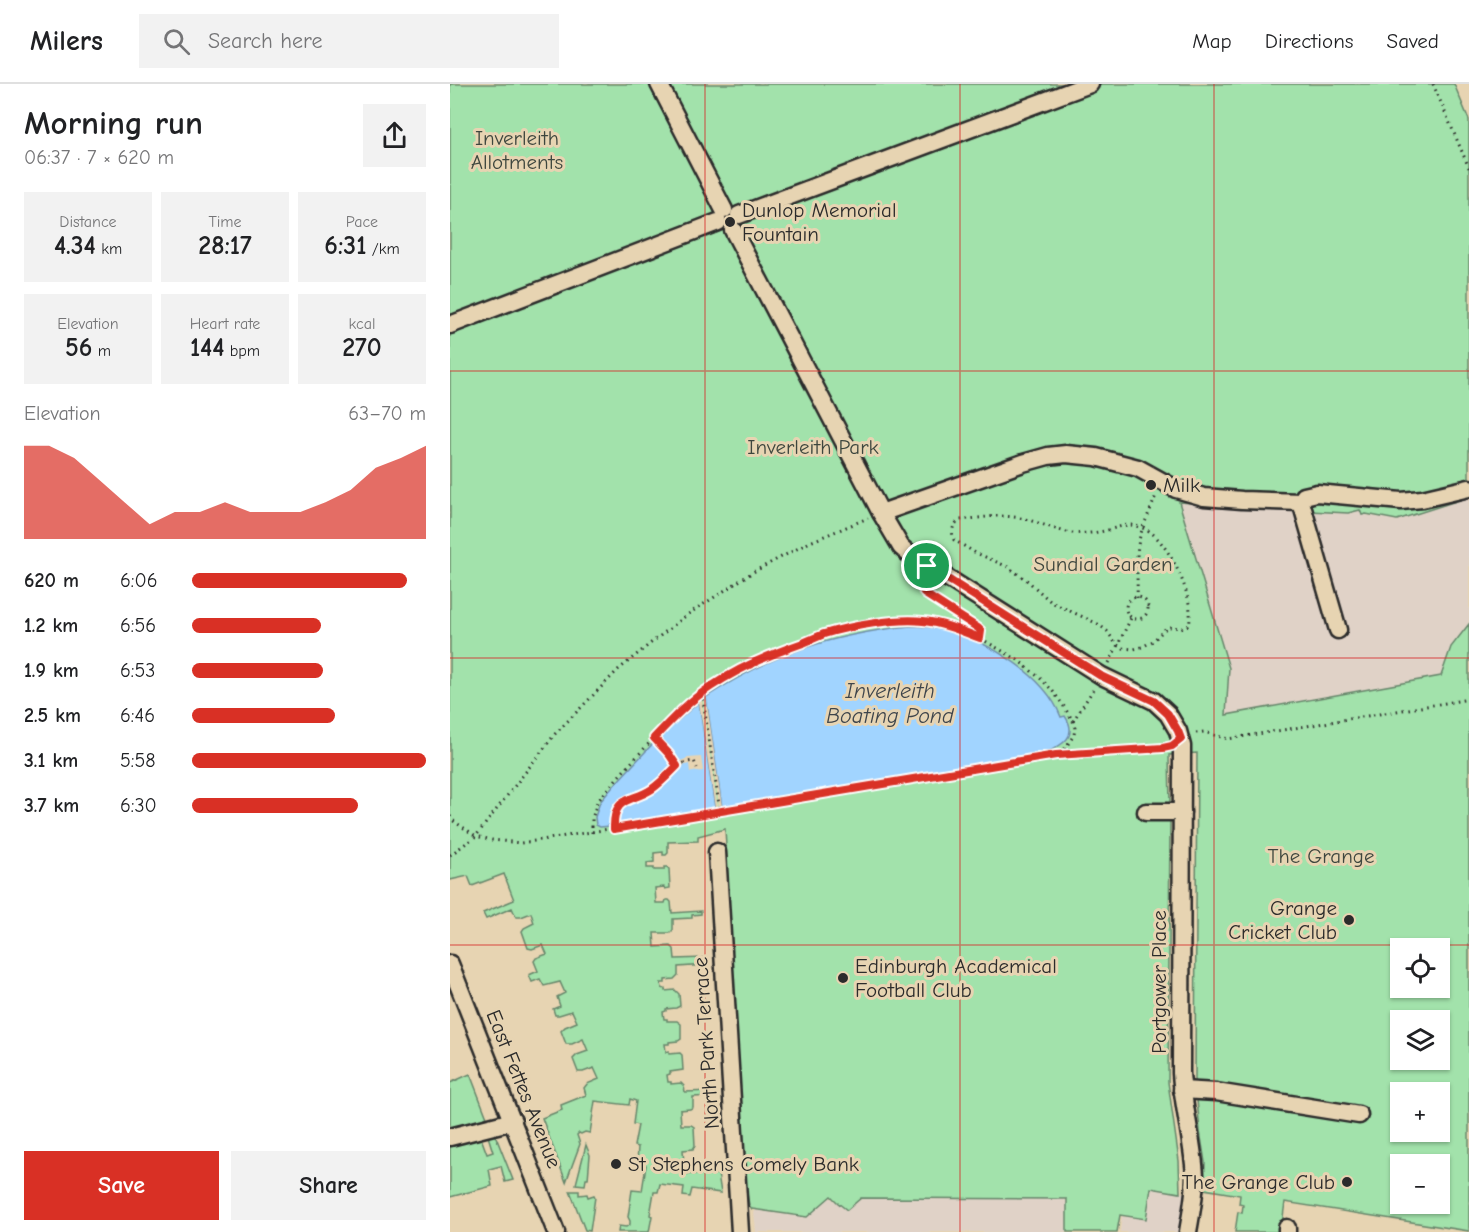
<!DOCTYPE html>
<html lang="en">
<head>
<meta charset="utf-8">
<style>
	:root { --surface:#fff; --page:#f2f2f2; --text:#202124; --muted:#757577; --line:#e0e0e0; --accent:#d93025 }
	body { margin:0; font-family:"Comic Neue",sans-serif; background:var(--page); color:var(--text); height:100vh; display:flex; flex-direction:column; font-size:22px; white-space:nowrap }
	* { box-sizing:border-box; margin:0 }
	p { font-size:20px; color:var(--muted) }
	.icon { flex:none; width:33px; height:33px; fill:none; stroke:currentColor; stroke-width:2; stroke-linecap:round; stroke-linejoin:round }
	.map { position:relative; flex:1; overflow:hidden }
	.side { display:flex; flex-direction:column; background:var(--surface); width:450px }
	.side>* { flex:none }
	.tools { position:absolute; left:940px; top:854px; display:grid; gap:12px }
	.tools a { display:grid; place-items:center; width:60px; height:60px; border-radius:0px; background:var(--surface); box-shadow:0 2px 4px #0004; font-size:30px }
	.pin { position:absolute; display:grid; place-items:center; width:51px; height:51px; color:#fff; margin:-26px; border:3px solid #fff; border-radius:50%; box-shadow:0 2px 6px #0007 }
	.round { display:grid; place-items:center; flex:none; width:63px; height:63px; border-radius:0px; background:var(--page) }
	.head { display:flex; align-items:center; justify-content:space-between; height:102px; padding:0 24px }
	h1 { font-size:33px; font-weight:800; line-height:45px }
	.figures { display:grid; grid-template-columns:repeat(3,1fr); gap:9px; height:102px; padding:6px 24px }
	.figures div { display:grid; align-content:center; border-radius:0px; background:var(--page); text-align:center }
	.figures b { font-size:26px; font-weight:800 }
	.figures small { font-size:16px; font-weight:400 }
	.figures p { font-size:16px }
	.chart { height:168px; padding:12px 24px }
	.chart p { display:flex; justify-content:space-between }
	.chart svg { width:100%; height:108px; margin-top:6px; fill:var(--accent); opacity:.7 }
	.action { display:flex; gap:12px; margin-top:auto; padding:12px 24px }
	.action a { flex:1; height:69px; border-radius:0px; background:var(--accent); color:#fff; font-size:24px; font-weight:800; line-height:69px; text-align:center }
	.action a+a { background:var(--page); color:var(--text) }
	ul { padding:0 24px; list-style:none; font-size:20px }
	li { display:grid; grid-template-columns:96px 72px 1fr; align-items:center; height:45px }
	li i { height:15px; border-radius:8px; background:var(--accent) }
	header { display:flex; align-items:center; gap:36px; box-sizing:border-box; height:84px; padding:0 30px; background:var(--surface); border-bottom:2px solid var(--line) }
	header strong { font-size:28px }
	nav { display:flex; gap:33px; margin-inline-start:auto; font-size:21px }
	.search { width:420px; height:54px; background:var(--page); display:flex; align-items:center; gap:15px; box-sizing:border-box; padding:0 21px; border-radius:0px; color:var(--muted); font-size:22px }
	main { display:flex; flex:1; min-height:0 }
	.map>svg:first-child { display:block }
	.built { fill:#e0d2c7 }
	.green { fill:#a2e2ab; stroke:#66866b; stroke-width:1.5; fill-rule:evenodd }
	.water { fill:#a1d4ff; stroke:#7290aa; stroke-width:1.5 }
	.pier { fill:#e7d4b2 }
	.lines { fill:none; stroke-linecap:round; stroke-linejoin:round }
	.minor-casing { stroke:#2b2b2b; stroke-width:21 }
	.path { stroke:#2b2b2b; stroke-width:3; stroke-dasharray:1.5 4.5; stroke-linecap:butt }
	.minor { stroke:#e7d4b2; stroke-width:16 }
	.route-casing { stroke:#fff; stroke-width:12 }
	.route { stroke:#d93025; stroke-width:8 }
	.grid { fill:none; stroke:#d62828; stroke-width:1.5; stroke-opacity:0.55 }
	.poi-dot { fill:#2b2b2b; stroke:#e7d4b2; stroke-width:2 }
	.labels { text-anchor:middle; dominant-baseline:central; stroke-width:6; stroke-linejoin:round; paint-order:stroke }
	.park-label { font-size:21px; fill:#3d463e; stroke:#e7d4b2 }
	.poi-label { font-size:21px; fill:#2b2b2b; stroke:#e7d4b2; text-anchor:start }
	.street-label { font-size:21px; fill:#2b2b2b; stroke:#e7d4b2 }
	.water-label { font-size:22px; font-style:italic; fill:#3d444b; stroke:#e7d4b2 }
</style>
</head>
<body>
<header>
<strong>Milers</strong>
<div class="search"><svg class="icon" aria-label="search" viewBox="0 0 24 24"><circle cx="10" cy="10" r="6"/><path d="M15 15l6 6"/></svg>Search here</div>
<nav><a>Map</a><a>Directions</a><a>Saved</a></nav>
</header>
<main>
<section class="side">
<div class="head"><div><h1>Morning run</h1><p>06:37 · 7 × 620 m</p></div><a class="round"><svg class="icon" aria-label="share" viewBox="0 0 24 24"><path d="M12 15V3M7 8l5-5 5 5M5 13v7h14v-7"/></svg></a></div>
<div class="figures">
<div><p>Distance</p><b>4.34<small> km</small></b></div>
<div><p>Time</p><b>28:17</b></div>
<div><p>Pace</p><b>6:31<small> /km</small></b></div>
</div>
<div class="figures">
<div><p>Elevation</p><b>56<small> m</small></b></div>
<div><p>Heart rate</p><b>144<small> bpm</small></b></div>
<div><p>kcal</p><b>270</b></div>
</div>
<div class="chart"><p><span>Elevation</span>63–70 m</p>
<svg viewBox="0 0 160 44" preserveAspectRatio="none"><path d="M0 44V6L10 6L20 11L30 20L40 29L50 38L60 33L70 33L80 29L90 33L100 33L110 33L120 29L130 24L140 15L150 11L160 6V44z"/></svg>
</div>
<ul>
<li><b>620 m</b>6:06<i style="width:92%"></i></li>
<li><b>1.2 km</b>6:56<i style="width:55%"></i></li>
<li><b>1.9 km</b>6:53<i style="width:56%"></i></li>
<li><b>2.5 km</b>6:46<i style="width:61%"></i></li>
<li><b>3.1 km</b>5:58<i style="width:100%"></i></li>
<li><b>3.7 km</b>6:30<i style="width:71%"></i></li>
</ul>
<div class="action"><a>Save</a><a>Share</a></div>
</section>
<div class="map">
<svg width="1019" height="1148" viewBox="0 0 1019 1148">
	<rect width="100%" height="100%" fill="#e7d4b2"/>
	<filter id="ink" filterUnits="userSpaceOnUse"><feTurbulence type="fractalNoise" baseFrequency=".0167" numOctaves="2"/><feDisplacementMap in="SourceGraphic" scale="12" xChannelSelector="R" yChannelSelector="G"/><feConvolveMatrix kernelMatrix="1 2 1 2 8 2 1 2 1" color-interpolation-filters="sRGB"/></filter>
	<g filter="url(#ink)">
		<g class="built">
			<polygon points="1019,413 1019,540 1001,563 996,575 991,592 776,631 779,584 729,417 841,426 901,428 911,426 917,431 947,436"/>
			<polygon points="701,1104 736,1109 729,1148 670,1148 672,1132 696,1135"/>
			<polygon points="380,1113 397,1126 411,1114 617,1115 617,1148 306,1148 304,1126 357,1133"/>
		</g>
		<g class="green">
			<path d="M0,0H1004L1019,36V413L947,436L916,430L912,431L910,426L898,429L840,426L729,418L779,584L776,631L991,592L1001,563L1019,540V1147L835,1118L831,1148H785L788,1128L792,1129L793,1121L789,1120L790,1111L754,1105L755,1078L750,1047L745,995L747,669L719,671L720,720H712V737H720L718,998L729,1077L730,1109L701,1104L696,1135L670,1131L667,1148H617V1115L411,1114L397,1126L388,1119L381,1112L357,1133L302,1125L299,1121L295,1098L275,745L248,752V757L218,758V769L216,771H213V768L204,769V778L197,779V784H204V786H214V783H217L219,785L220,804L215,805L214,803L205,804L206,819H215L216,816H219L221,818L222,829L251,827V830L242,831V834L223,835V846L220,849H204L205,863L221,862L224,865L225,875L255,874L256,881L228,883V891L224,895L215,896V899H211L212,904L215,905V907L225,906L229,910L230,922L226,924L216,925V927L213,928L214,935H217V937H227L231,940V955L228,957L219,958V960H215L216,968L219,967V970L230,969L232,971L233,986L220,988V990L217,991L218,998H221V1000L231,999L234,1002L235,1008L263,1007V1012L243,1013V1023L240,1025L230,1026L231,1041H241L244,1043L245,1062L243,1065L233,1066L234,1080L237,1081L238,1090H268L271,1109L242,1105L240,1113L233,1112L234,1103L210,1100L208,1108H204L200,1131L202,1132L199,1148H168L169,1142L176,1143L180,1140V1137L178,1133L182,1106L192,1107L196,1081L187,1079L188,1063L184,1062L188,1041L183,1040L186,1017L180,1015L179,1021L145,1017L140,1049L135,1048L131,1050L129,1049L127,1051L130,1060L116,1098L92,1034L112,1026L111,1021L136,1011L134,1004L137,1000L149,995L144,984L133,988H128L123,975L127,971L138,967L133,955L122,960H116L111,947L115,943L127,938L122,927L109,931H105L103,925L110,922L107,913L115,909L110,898L94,902L90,895L82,898L79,891L88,887L84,877L86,874L97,870L93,861L82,865L78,864L72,847L74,844L84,839L81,829L71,833H66L62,824L36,835L33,829L64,816L54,790L22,802L18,792L0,796ZM951,864H990V903H951ZM951,936H990V975H951ZM951,1008H990V1047H951ZM951,1080H990V1119H951Z"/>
			<polygon points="20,990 39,1039 0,1047 0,999"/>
			<polygon points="44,1051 46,1053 63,1096 55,1098 51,1082 39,1085 42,1102 0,1113 0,1061 31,1054 37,1070 43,1068 38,1052"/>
			<polygon points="136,1061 140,1071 138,1095 136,1095 135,1101 126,1100"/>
			<polygon points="120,1107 129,1107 129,1111 137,1110 138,1113 144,1111 145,1113 140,1147 135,1146"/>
		</g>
		<g class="water">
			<path d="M460,542C472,542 484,543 496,546C538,557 595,591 611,633L615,632C629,653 612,661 594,670L272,723L256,613C324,569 379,551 460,542Z"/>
			<polygon points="249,618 265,724 171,741 150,743 146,741 145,733 150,718 167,698 210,652"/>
		</g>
		<g class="pier">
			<polygon points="256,613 272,723 269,723 253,615"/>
			<polygon points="252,616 268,724 265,724 249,618"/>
			<polygon points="209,654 215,660 228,678 238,674 251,673 253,687 240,688 239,680 229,683 204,707 180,718 173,723 167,732 167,741 160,742 161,729 164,724 169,718 178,712 193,706 201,702 224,680 213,665 205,658"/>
		</g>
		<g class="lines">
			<defs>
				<g id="minor">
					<polyline points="209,0 274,126"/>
					<polyline points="289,131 640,0"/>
					<path d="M283,146L431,429L451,463L459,470L477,481L652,592L704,617L718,630L728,647L732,662L731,989C733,1023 743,1057 745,1092C745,1111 741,1130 738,1148"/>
					<polyline points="0,241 268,138"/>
					<polyline points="851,418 854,412 867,409 951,417 972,415 1019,404"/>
					<polyline points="851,418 888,546"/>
					<polyline points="431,429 573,379 598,372 616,370 646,373 688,384 726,405 754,413 792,416 851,418"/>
					<polyline points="696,728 732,728"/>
					<polyline points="267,768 290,1148"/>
					<polyline points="0,880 106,1148"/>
					<polyline points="732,1006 766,1008 909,1031"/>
					<polyline points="0,1053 63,1037"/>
					<polyline points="837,1148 837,1144"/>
				</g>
			</defs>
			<use href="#minor" class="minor-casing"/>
			<g class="path">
				<polyline points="983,0 1019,84"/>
				<path d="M546,432C558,432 570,433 582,437C596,441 608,447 622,449C633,450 644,449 654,447C663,445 672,441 681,441C687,442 694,444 699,447C720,461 746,516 739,541L732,544L720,543L716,544L703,557L692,563L684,565L672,564L666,560L657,547L648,540L601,518L578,497L558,483L524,468L504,456C501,448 502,441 510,436Z"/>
				<polyline points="471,497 472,503 475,510 528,544 531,547 530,554"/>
				<circle cx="687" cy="524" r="11"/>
				<path d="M687,514C688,495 685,474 689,456C693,440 701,426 706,411"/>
				<polyline points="659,579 681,534"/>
				<polyline points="252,609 270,727"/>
				<polyline points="623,637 643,606"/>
				<polyline points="746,649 754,648 778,655 1019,615"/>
				<polyline points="204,654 215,665 227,682"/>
				<polyline points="0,732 2,736 26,752 105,650 168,586 201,559 237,531 303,488 360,458 418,434"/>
				<polyline points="164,745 164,732 171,720 203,704 227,682 237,678 244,677 247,684"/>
				<polyline points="142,749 142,735 147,718 168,693 215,642 252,609 284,588 326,569 384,547 427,539 465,536 476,537 498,542 530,554 568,576 591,595 602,606 613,621 623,637 625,644 624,651 614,666 607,670"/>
				<path d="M0,771L26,752L42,756L71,759L104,754L606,671C641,668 681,670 716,663"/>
			</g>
			<use href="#minor" class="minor"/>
		</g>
	</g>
	<g class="lines" filter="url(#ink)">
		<defs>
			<path id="route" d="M477,482L651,592L704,617L718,630L728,647L731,655L722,662L713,664L606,671L164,745C163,711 181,719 202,705C212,698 219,690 227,682L219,670L204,654C222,635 240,616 262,602C290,583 321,570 353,559C360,556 367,553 374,550C400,542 446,534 473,537C493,539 512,547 530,554L531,547L528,544L475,510C469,499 471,492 477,482Z"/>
		</defs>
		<use href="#route" class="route-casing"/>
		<use href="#route" class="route"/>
	</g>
	<path class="grid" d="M255,0V1148M510,0V1148M764,0V1148M0,287H1019M0,574H1019M0,861H1019"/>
	<g class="poi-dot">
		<circle cx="280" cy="138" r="6"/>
		<circle cx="701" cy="401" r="6"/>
		<circle cx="899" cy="836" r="6"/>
		<circle cx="393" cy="894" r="6"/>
		<circle cx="166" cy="1080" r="6"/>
		<circle cx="897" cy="1098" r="6"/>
	</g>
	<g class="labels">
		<g class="park-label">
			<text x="67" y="54">Inverleith<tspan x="67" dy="24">Allotments</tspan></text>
			<text x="363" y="363">Inverleith Park</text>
			<text x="653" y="480">Sundial Garden</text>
			<text x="871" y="772">The Grange</text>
		</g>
		<g class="poi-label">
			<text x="292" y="126">Dunlop Memorial<tspan x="292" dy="24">Fountain</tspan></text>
			<text x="713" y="401">Milk</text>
			<text x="887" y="824" text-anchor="end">Grange<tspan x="887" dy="24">Cricket Club</tspan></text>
			<text x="405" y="882">Edinburgh Academical<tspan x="405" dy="24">Football Club</tspan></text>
			<text x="178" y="1080">St Stephens Comely Bank</text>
			<text x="885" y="1098" text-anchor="end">The Grange Club</text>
		</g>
		<g class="street-label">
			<text transform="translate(709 898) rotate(-90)">Portgower Place</text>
			<text transform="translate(256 959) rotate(-94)">North Park Terrace</text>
			<text transform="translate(74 1005) rotate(68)">East Fettes Avenue</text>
		</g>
		<g class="water-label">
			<text x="440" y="607">Inverleith<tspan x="440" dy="25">Boating Pond</tspan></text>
		</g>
	</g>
</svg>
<div class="tools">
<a><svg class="icon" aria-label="locate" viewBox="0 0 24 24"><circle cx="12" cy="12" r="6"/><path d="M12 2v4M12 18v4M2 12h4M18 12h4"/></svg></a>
<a><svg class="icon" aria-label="layers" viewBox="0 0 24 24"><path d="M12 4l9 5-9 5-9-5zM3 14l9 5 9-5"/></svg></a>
<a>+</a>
<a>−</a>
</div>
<div class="pin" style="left:477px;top:482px;background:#1e9e55"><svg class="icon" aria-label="arrive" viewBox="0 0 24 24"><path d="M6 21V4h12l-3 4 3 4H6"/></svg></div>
</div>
</main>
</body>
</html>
